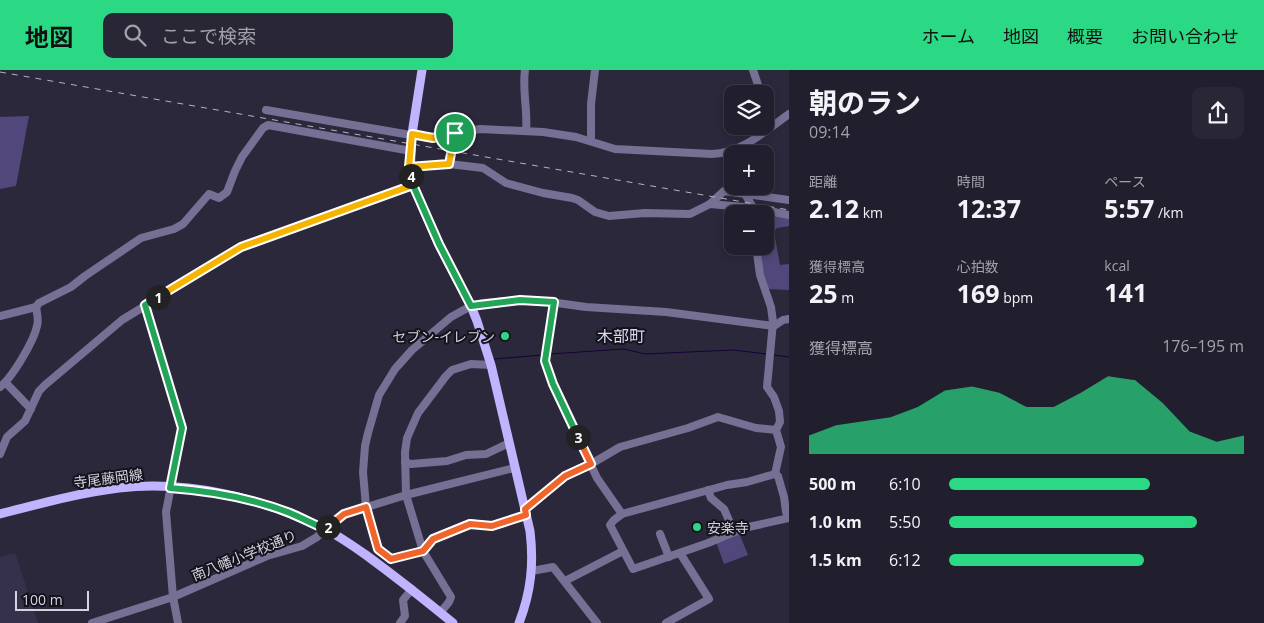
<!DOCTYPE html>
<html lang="ja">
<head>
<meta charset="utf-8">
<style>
	:root { --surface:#211e2d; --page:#292735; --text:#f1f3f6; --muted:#a2a2aa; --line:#3e3c49; --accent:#2bd884 }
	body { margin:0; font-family:"Open Sans","Noto Sans JP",sans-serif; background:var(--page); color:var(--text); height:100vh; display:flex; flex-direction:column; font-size:19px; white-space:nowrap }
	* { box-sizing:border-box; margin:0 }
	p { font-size:16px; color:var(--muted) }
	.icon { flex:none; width:28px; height:28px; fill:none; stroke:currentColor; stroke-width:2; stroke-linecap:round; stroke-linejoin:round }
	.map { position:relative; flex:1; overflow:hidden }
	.side { display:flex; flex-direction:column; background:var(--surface); width:475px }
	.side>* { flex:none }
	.controls { position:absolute; left:724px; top:15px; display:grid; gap:10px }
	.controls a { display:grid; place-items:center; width:50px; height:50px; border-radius:10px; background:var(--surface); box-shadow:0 2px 8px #0003,0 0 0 1px var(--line); font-size:25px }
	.scale { position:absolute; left:15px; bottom:12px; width:74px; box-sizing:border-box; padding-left:5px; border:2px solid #d3d2df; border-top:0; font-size:14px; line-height:18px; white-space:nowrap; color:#d3d2df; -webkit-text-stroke:4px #14121b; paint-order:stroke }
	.pin { position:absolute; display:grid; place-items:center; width:42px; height:42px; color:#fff; margin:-21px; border:2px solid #fff; border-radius:50%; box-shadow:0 1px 5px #0007 }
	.km { position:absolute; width:25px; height:25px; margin:-12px; border-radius:50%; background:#222; color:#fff; font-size:14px; line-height:25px; text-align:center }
	.round { display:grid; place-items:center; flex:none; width:52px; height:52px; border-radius:10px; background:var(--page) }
	.headline { display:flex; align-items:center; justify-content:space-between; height:85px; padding:0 20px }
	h1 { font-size:28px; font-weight:700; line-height:38px }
	.metrics { display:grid; grid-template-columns:repeat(3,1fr); gap:8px; height:85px; padding:5px 20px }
	.metrics div { display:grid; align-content:center }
	.metrics b { font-size:25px; font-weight:700 }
	.metrics small { font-size:14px; font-weight:400 }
	.metrics p { font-size:14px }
	.chart { height:140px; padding:10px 20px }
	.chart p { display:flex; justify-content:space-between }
	.chart svg { width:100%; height:90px; margin-top:5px; fill:var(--accent); opacity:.7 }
	ul { padding:0 20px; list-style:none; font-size:16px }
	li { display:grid; grid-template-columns:80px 60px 1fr; align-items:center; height:38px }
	li i { height:12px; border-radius:6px; background:var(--accent) }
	header { display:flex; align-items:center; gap:30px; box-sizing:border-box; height:70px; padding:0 25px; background:var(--accent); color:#111 }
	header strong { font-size:24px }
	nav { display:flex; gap:28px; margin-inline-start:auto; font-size:18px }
	.search { width:350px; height:45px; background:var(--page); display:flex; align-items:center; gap:12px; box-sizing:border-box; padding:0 18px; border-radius:10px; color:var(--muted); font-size:19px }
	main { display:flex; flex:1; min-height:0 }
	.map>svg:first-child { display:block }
	.built { fill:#36314b }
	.green { fill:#52477a }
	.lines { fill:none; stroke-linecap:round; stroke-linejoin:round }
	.stream { stroke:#160138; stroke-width:1 }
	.minor { stroke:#767094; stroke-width:8 }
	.major { stroke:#c1b3fe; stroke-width:9 }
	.rail { stroke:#b4b3c1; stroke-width:1; stroke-dasharray:6 6; stroke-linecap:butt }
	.split-1-casing { stroke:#fff; stroke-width:10 }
	.split-2-casing { stroke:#fff; stroke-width:10 }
	.split-3-casing { stroke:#fff; stroke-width:10 }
	.split-4-casing { stroke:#fff; stroke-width:10 }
	.split-5-casing { stroke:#fff; stroke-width:10 }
	.split-1 { stroke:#f5b400; stroke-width:6 }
	.split-2 { stroke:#22a559; stroke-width:6 }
	.split-3 { stroke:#f0652b; stroke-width:6 }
	.split-4 { stroke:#22a559; stroke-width:6 }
	.split-5 { stroke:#f5b400; stroke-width:6 }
	.poi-dot { fill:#2bd884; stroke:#14121b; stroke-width:2 }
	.labels { text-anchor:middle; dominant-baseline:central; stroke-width:4; stroke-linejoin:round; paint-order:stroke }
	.poi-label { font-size:14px; fill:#d3d2df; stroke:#14121b; text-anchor:end }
	.street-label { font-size:14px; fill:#d3d2df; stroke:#14121b }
	.quarter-label { font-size:16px; fill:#d8d4ef; stroke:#14121b }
</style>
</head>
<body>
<header>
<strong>地図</strong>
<div class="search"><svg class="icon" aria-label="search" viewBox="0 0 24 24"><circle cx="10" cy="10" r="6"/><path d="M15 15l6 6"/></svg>ここで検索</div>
<nav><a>ホーム</a><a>地図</a><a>概要</a><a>お問い合わせ</a></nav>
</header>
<main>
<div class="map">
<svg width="789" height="553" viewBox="0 0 789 553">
	<rect width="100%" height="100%" fill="#2c283c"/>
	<polygon class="built" points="15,483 25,513 38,553 0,553 0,487"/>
	<g class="green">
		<polygon points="29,46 16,116 0,119 0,47"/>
		<polygon points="761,142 789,148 789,156 777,158 774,162 780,195 789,194 789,220 768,219 764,208 759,176 765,176 765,144 759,144"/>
		<polygon points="739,463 748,485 724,494 716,472"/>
	</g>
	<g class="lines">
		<g class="stream">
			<polyline points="550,284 624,279 645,284 733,280 767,284"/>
			<polyline points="773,285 789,287"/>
			<polyline points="494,289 543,285"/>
		</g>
		<g class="minor">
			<path d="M525,0C522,20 528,41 526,61"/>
			<polyline points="753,0 761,24"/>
			<path d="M266,40L428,68L480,59L543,62L576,67L615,79L712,84C742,83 765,61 789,44"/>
			<polyline points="765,40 770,57"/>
			<polyline points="591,71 591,34 595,0"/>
			<polyline points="449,94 455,63"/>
			<polyline points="409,97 449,94 483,98 506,113 543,123 572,128 578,130 595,142 609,146 645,143 690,144 710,134 724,121 789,130"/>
			<polyline points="742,116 745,124 755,141"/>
			<polyline points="710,134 754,138 789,145"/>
			<polyline points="756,176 760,205 771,237 773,252 767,317 774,327 779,341 780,352 776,360 781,377 775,404 747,412 727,415 622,444 614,450 610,455 633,499 708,473 744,458 789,448"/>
			<polyline points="554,233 545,291 553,314 597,408 622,444"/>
			<polyline points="145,235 182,358 166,442 173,527 178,553"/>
			<polyline points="0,246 36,237 39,233 71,217 85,206 141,168 174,159 183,154 209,124 219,128 227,122 235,101 242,87 263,58 268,55 411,81"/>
			<polyline points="6,313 31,339"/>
			<path d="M0,317C12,308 34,271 37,256C39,250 37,243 36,237"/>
			<polyline points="0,384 7,367 25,351 39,321 45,315 122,250 241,177 413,115"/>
			<polyline points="405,392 411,394 447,391 466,385 486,384 509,373"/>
			<polyline points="775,404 778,406 784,427 786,442 789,448"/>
			<polyline points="708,420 711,428 724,439 734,462"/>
			<polyline points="525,439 565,406 591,394 620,377 688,358 718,347 756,358 776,360"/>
			<polyline points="526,445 492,456 470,453 433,469 423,481 391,489 378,479 366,437 363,402 365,376 368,363 379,325 395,299 412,280 451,247 471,236 483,233 520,230 543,231 586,237 666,242 774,256 783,250 789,249"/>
			<polyline points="660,464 669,487"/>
			<polyline points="532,501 553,497 597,553"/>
			<polyline points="565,511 623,481"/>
			<polyline points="440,543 449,532 451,527 423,481 406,425 405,382 407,368 418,343 446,306 452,300 471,294 491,295"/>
			<polyline points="92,553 173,527 267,486 302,476 317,467 336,449 344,444 406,425 514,398"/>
			<polyline points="400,553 405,546 403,530 412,519"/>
			<polyline points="666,553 709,529 680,483"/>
		</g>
		<g class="major">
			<path d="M422,0L412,64L410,104L413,115L439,175L471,236L477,251L491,295L530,461C534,494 531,522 519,553"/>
			<path d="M0,444C39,434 78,423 119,418C189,410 262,428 325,459C339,466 353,476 366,485C396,507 425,530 453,553"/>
		</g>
		<polyline class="rail" points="0,2 789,140"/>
	</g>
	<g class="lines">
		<defs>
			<polyline id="split-1" points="158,227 241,177 413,115 409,97 449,94 455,63"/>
			<path id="split-2" d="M158,227L145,235L182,358L170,418C211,421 252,428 290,443C302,448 313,454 325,459L328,457"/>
			<polyline id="split-3" points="328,457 344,444 366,437 378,479 391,489 423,481 433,469 470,454 492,456 526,445 525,439 565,406 591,394 578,367"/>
			<polyline id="split-4" points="411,106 413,115 439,174 471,236 520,230 554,232 545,291 553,314 578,367"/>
			<polyline id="split-5" points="411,106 409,97 412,64 433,68 455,63"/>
		</defs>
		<use href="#split-1" class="split-1-casing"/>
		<use href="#split-2" class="split-2-casing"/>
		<use href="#split-3" class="split-3-casing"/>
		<use href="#split-4" class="split-4-casing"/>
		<use href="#split-5" class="split-5-casing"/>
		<use href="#split-1" class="split-1"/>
		<use href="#split-2" class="split-2"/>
		<use href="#split-3" class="split-3"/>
		<use href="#split-4" class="split-4"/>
		<use href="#split-5" class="split-5"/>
	</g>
	<g class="poi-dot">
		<circle cx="505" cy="266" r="5"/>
		<circle cx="697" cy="457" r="5"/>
	</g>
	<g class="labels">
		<g class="poi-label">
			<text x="495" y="266">セブン-イレブン</text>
			<text x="707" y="457" text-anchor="start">安楽寺</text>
		</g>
		<g class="street-label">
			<text transform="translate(108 408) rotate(-7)">寺尾藤岡線</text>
			<text transform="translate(244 485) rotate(-22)">南八幡小学校通り</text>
		</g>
		<g class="quarter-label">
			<text x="621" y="266">木部町</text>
		</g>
	</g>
</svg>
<div class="controls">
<a><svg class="icon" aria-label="layers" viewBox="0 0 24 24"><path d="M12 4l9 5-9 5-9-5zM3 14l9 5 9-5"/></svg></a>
<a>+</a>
<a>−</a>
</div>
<div class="scale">100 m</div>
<div class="pin" style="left:455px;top:63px;background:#1e9e55"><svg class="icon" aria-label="arrive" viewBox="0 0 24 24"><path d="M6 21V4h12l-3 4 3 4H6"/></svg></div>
<b class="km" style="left:158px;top:227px">1</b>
<b class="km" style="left:328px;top:457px">2</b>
<b class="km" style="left:578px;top:367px">3</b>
<b class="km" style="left:411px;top:106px">4</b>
</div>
<section class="side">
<div class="headline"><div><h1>朝のラン</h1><p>09:14</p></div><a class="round"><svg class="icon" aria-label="share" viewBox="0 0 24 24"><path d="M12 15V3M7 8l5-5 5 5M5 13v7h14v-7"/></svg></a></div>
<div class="metrics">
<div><p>距離</p><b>2.12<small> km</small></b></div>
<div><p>時間</p><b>12:37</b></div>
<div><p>ペース</p><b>5:57<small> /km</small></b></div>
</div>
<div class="metrics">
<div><p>獲得標高</p><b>25<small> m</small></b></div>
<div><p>心拍数</p><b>169<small> bpm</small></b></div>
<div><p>kcal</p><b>141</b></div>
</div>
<div class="chart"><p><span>獲得標高</span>176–195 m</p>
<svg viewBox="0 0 160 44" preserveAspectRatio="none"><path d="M0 44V35L10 30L20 28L30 26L40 21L50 13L60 11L70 14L80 21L90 21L100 14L110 6L120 8L130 19L140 33L150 38L160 35V44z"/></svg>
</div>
<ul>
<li><b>500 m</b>6:10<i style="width:68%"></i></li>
<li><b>1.0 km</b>5:50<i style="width:84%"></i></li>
<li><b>1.5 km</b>6:12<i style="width:66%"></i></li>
</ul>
</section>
</main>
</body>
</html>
